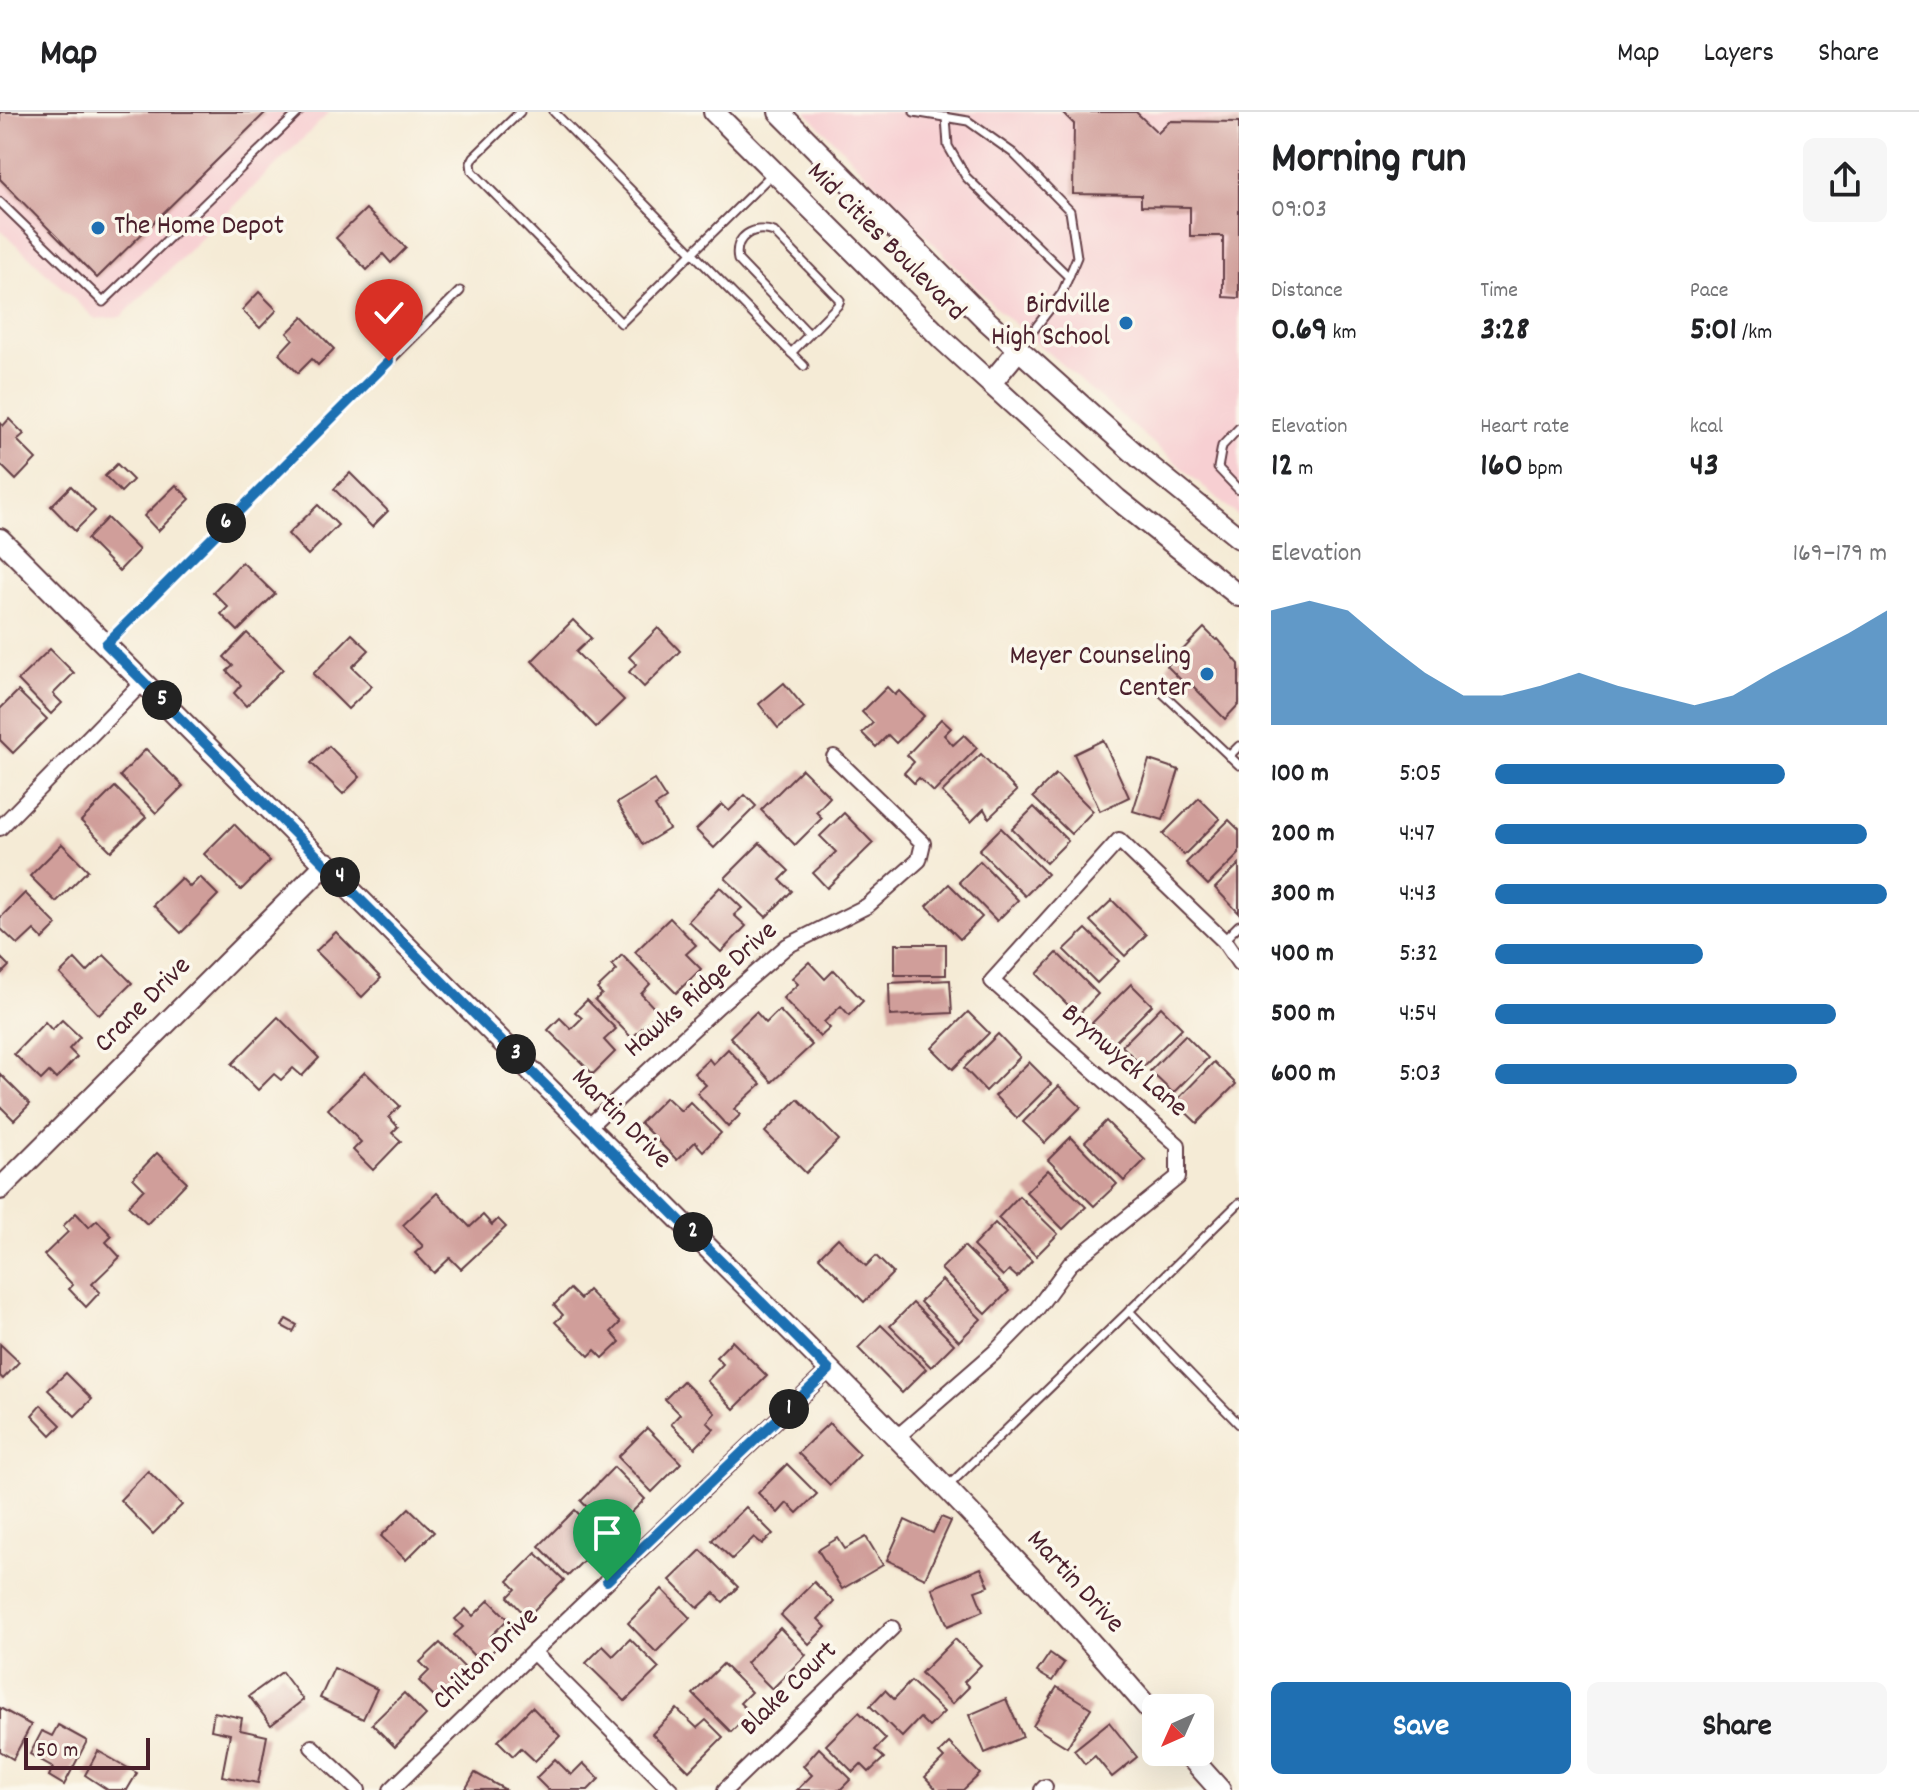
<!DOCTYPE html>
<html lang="en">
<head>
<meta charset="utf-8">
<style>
	:root { --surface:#fff; --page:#f6f6f6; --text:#202124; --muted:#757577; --line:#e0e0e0; --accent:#1f6fb2 }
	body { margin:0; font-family:Dekko,sans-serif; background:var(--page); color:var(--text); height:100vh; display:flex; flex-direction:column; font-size:30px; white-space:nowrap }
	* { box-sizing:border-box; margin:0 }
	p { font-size:26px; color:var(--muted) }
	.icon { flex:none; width:44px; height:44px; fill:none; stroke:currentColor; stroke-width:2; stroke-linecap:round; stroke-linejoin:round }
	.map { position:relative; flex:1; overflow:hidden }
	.details { display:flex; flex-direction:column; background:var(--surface); width:680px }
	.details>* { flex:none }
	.needle { width:52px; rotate:225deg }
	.buttons { position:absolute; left:1142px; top:1582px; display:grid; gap:16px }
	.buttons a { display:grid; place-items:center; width:72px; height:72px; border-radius:12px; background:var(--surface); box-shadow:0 8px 32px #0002; font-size:40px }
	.scale { position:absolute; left:24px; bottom:20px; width:126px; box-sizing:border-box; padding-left:8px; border:4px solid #4a1f2b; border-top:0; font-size:22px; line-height:28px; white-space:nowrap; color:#4a1f2b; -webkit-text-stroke:6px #fbf7ec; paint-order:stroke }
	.pin { position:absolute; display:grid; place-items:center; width:68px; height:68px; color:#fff; margin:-82px -34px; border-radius:50% 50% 50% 0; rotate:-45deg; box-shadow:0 0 8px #0007 }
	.pin .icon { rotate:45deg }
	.km { position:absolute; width:40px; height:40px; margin:-20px; border-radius:50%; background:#222; color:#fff; font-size:22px; line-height:40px; text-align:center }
	.round { display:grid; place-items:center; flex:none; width:84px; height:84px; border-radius:12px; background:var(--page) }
	.head { display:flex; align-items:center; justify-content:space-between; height:136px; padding:0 32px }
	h1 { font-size:44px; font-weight:800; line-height:60px }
	.metrics { display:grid; grid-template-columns:repeat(3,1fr); gap:12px; height:136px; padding:8px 32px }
	.metrics div { display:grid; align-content:center }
	.metrics b { font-size:34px; font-weight:800 }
	.metrics small { font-size:22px; font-weight:400 }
	.metrics p { font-size:22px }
	.chart { height:224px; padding:16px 32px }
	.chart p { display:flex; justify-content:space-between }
	.chart svg { width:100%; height:144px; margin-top:8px; fill:var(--accent); opacity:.7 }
	.cta { display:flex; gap:16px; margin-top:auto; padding:16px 32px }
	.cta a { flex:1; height:92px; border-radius:12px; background:var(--accent); color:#fff; font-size:32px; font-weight:800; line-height:92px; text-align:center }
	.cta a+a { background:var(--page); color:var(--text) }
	ul { padding:0 32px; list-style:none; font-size:26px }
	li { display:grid; grid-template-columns:128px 96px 1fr; align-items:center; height:60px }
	li i { height:20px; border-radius:10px; background:var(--accent) }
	header { display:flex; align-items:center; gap:48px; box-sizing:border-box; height:112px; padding:0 40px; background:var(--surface); border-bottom:2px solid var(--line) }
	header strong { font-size:38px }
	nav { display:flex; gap:44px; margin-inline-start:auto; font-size:28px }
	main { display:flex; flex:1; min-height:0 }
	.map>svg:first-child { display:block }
	.built { fill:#f7cfd2 }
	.building { fill:#d09e9a }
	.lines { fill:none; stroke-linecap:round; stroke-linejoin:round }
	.lane-casing { stroke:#643e45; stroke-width:11 }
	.street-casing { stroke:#643e45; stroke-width:18 }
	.secondary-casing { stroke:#643e45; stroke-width:24 }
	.lane { stroke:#fff; stroke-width:7 }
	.street { stroke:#fff; stroke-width:14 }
	.secondary { stroke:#fff; stroke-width:20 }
	.route-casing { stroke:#fff; stroke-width:16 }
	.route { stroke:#1f6fb2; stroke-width:10 }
	.poi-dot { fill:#1f6fb2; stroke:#fbf7ec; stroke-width:3 }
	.labels { text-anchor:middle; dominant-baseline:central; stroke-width:7; stroke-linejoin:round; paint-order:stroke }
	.poi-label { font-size:28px; fill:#4a1f2b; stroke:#fbf7ec; text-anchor:end }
	.street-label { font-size:28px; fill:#4a1f2b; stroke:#fbf7ec }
</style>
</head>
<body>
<header>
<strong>Map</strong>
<nav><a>Map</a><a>Layers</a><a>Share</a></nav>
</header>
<main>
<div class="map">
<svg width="1239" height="1678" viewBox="0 0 1239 1678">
	<rect width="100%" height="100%" fill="#fbf7ec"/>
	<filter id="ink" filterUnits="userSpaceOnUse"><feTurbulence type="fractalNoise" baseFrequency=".0125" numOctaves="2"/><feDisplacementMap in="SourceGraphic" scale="16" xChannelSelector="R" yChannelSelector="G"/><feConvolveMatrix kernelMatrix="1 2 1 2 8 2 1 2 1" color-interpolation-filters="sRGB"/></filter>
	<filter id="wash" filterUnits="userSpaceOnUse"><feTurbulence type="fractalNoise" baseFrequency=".006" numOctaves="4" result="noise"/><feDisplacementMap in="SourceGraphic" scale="32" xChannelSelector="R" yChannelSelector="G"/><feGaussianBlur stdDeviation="1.8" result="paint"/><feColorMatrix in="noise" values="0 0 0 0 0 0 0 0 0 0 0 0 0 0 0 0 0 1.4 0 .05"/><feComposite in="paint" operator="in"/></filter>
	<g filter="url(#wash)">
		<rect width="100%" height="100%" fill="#f5ebd6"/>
		<g class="built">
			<polygon points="0,0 330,0 121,205 95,207 0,117"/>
			<polygon points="806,0 1239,0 1239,405 997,197"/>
		</g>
		<g id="blocks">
			<g class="building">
				<polygon points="0,0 266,0 97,166 0,67"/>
				<polygon points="1062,0 1136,0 1158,21 1170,9 1239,10 1239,186 1223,185 1223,124 1190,124 1190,95 1141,94 1141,83 1073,82 1074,12"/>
				<polygon points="366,97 406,136 391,151 383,142 367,158 336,126"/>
				<polygon points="259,180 277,198 260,216 242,198"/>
				<polygon points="303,205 334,237 318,253 312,247 298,261 279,242 293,227 287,221"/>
				<polygon points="9,307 24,322 17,328 36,347 16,368 0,352 0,310 3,314"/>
				<polygon points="117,352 133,368 121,380 105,364"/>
				<polygon points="350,361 388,399 372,415 334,377"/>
				<polygon points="176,373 190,387 158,419 144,404"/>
				<polygon points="71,374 95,399 75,419 51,394"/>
				<polygon points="318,393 338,413 308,443 288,422"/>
				<polygon points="107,406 139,438 119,459 87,427"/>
				<polygon points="242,450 275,482 238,519 221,502 228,495 213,480"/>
				<polygon points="573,508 591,526 576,540 624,588 596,615 532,549"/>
				<polygon points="658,516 680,539 644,575 629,560 636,552 629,545"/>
				<polygon points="1204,516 1216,528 1218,527 1239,552 1239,592 1225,607 1189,570 1186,573 1167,554"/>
				<polygon points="247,521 283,557 246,594 234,581 241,573 227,559 233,554 224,545"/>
				<polygon points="352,522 369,538 352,555 372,574 348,597 313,562"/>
				<polygon points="50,537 74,561 53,582 62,591 51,602 18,568"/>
				<polygon points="784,571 804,595 778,616 759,592"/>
				<polygon points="887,575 895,583 899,579 924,604 896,631 888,623 876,635 862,621 873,611 862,600"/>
				<polygon points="18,579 47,607 13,641 0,628 0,597"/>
				<polygon points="941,607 951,616 944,623 953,633 964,623 977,636 934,680 919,666 914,671 904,661 914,650 907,643"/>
				<polygon points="1103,628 1129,685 1100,699 1074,642"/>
				<polygon points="329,634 360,665 343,682 311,651"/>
				<polygon points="146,637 183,674 156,701 120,664"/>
				<polygon points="981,642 1017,679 989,706 984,697 971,710 942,680"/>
				<polygon points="1149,648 1179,658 1163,708 1133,699"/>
				<polygon points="802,657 830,685 816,700 822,706 795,733 761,698"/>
				<polygon points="1056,662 1093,699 1071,722 1033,685"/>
				<polygon points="654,668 666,687 655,694 669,717 643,733 617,691"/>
				<polygon points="115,675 146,705 111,739 81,709"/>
				<polygon points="745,683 756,694 714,736 696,718 722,692 729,699"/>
				<polygon points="1199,686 1220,707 1184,743 1163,722"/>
				<polygon points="1034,695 1068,729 1046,751 1012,717"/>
				<polygon points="844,701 873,731 827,776 813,761 836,740 820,724"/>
				<polygon points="1229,708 1239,718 1239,742 1208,773 1186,751"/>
				<polygon points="234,712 270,749 241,778 204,742"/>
				<polygon points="1001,716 1047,762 1025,784 979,738"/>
				<polygon points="760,731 789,759 780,768 792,779 766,805 725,766"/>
				<polygon points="62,732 88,758 56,790 30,764"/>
				<polygon points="980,749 1018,788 997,809 959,770"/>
				<polygon points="1239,752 1239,801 1215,776"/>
				<polygon points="200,765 218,783 181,821 153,793 181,766 190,775"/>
				<polygon points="949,772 982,805 960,827 927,794"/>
				<polygon points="720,775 742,796 734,803 746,814 721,840 688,809"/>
				<polygon points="25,781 57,813 43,827 34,818 18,833 0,816 0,806"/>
				<polygon points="1112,788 1146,823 1125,844 1090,809"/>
				<polygon points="670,806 696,833 686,842 701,857 676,881 635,840"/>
				<polygon points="1086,817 1119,849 1097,871 1064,838"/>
				<polygon points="336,820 381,866 362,885 316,839"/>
				<rect x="895" y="832" width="51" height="31"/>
				<polygon points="1057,841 1098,882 1078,903 1037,862"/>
				<polygon points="104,843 132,871 99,903 60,862 75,847 87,860"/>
				<polygon points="622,843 650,872 641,882 658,900 632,926 595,888 602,882 597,877 617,858 612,853"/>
				<polygon points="0,845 9,854 0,863"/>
				<polygon points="809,850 825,867 834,858 863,889 849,903 841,894 824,910 830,916 820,925 783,886 798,872 792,866"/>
				<polygon points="950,868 952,901 890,904 889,871"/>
				<polygon points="1131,872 1152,893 1113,932 1092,911"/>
				<polygon points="587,888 616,917 604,928 615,940 593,962 548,918 560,906 571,917 582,906 575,900"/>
				<polygon points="1161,895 1182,916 1143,955 1122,934"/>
				<polygon points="779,898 812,933 772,970 730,925 756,900 766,911"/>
				<polygon points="968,900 989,921 953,957 932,936"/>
				<polygon points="278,905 319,946 302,964 293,956 281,968 274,962 258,978 232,952"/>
				<polygon points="62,908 80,925 69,937 77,945 56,967 49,960 41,968 14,942 45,910 52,918"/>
				<polygon points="998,922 1020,945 986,979 964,956"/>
				<polygon points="1185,923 1208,946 1173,981 1150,959"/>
				<polygon points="728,937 761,972 734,997 740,1003 728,1015 697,981 706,973 694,961 709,947 713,952"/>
				<polygon points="1029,950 1051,972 1017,1006 995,984"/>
				<polygon points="1214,950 1236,972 1197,1011 1175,990"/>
				<polygon points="365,960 400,994 389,1005 398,1015 392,1021 401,1029 373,1058 353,1038 361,1030 328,997"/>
				<polygon points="0,962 30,992 14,1008 0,994"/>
				<polygon points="1059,974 1081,995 1045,1031 1023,1010"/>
				<polygon points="666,985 681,999 690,990 721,1021 703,1039 695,1030 677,1048 640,1011"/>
				<polygon points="798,987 839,1028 806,1061 765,1020"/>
				<polygon points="1106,1009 1145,1048 1124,1069 1085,1030"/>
				<polygon points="1071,1025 1117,1072 1094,1094 1048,1048"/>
				<polygon points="157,1041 187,1070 147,1112 128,1094 144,1077 133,1066"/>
				<polygon points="1048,1058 1086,1095 1063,1117 1026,1080"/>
				<polygon points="437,1081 470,1115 483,1103 492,1113 498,1107 506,1115 461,1157 450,1146 434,1161 415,1141 423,1134 403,1113"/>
				<polygon points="1019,1084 1058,1122 1036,1144 998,1106"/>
				<polygon points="76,1101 89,1115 97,1108 112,1124 106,1130 120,1145 92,1172 100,1180 86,1195 69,1177 73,1173 44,1143 68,1120 63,1114"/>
				<polygon points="995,1111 1032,1149 1017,1165 1009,1158 1003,1164 973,1134"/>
				<polygon points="838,1126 866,1154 876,1144 893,1161 864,1190 819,1145"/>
				<polygon points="964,1134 1009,1179 986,1202 941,1157"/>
				<polygon points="942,1168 981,1207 959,1229 920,1190"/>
				<polygon points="570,1177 580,1187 588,1178 620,1211 611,1220 620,1230 603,1246 595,1238 589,1244 555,1210 563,1203 554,1193"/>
				<polygon points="913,1191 954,1232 931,1255 890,1214"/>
				<polygon points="286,1207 297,1213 293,1220 282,1214"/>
				<polygon points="881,1213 926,1257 902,1281 858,1236"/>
				<polygon points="732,1229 767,1264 734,1297 707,1269 723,1252 716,1245"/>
				<polygon points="0,1232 19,1250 3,1267 0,1264"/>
				<polygon points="66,1261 92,1287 75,1304 48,1278"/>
				<polygon points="683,1269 715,1301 707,1310 714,1317 695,1336 671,1312 680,1302 665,1287"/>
				<polygon points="41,1293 61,1313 51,1323 32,1303"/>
				<polygon points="829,1311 860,1342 830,1373 798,1341"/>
				<polygon points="647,1316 681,1351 652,1380 618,1345"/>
				<polygon points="787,1352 817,1382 797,1401 787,1391 778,1401 758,1381"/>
				<polygon points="614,1355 645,1387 612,1420 581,1389"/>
				<polygon points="148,1359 182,1393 153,1422 120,1388"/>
				<polygon points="746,1395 773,1422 762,1432 754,1425 732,1447 712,1428"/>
				<polygon points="409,1396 434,1420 406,1448 381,1424"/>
				<polygon points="575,1398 604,1428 568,1464 539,1434"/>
				<polygon points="941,1405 951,1409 925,1466 887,1448 905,1408 933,1421"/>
				<polygon points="866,1425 883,1453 842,1477 818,1438 838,1426 845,1437"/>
				<polygon points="701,1438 738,1475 723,1490 714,1481 698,1496 670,1468"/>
				<polygon points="536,1441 564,1468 527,1505 508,1485 516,1477 508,1469"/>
				<polygon points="981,1456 989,1474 975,1479 983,1499 948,1514 932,1476"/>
				<polygon points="814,1470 834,1490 818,1507 826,1515 809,1532 781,1503"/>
				<polygon points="662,1477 690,1506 656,1540 628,1511"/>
				<polygon points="489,1488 508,1507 490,1525 498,1534 481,1551 454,1523 463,1515 455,1507 466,1497 473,1504"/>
				<polygon points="780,1516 806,1543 772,1577 746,1551"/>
				<polygon points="630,1527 659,1556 625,1589 586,1551 603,1534 613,1544"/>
				<polygon points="955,1527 981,1553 964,1570 969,1575 952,1592 921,1561"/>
				<polygon points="440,1531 469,1560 440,1590 419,1569 429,1559 420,1550"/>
				<polygon points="1050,1541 1064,1551 1052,1569 1037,1560"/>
				<polygon points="723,1552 751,1580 740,1591 750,1601 731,1620 693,1582"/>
				<polygon points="334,1556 377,1577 363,1607 320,1586"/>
				<polygon points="282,1560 303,1588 271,1613 249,1584"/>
				<polygon points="911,1569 944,1600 929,1615 920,1606 902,1625 870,1594 885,1578 894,1587"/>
				<polygon points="1057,1575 1091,1596 1067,1635 1033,1614"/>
				<polygon points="404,1581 426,1603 395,1635 372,1612"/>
				<polygon points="1006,1587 1023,1625 985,1641 969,1603"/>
				<polygon points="532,1595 560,1624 535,1649 521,1636 513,1644 498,1629"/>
				<polygon points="0,1596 31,1613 13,1647 0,1639"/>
				<polygon points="677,1597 697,1616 706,1608 723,1625 689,1659 652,1622"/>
				<polygon points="214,1600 242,1606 240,1618 267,1624 258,1671 222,1664 230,1622 211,1618"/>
				<polygon points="859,1600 886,1627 875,1638 884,1646 869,1660 861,1652 853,1660 826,1633"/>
				<polygon points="1109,1610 1137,1645 1112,1665 1095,1644 1085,1652 1074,1638"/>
				<polygon points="58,1613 87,1629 64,1673 49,1664 53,1655 30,1642 42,1619 52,1624"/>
				<polygon points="949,1631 980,1662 963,1678 937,1678 925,1665 944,1646 939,1641"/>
				<polygon points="819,1636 851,1667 840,1678 797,1678 812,1663 803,1654"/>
				<polygon points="98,1639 137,1661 127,1678 108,1678 85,1663"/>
				<polygon points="555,1647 571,1663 583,1651 599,1667 588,1678 548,1678 536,1666"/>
				<polygon points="475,1661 506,1678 465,1678"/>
			</g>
		</g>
	</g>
	<g filter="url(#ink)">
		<use href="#blocks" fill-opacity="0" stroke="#643e45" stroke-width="2"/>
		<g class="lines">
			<defs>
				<g id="lane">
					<polyline points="520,0 474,45 471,51 472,59 621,211 772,62"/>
					<polyline points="554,0 804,254"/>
					<polyline points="914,0 968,9 1013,41 1070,99 1077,145 1062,181 1020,236"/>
					<polyline points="946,5 948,34 966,65 1069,165"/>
					<polyline points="0,90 103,190 299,0"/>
					<path d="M791,241L838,193L840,188L774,120C754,113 733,124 738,148L809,222"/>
					<polyline points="1239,316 1222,334 1218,356 1239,378"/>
					<polyline points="107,530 460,179"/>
					<polyline points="1152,571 1239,653"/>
					<polyline points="1229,644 1239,634"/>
					<polyline points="1224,828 1239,813"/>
					<polyline points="1239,1091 1129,1199 1239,1312"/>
					<polyline points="947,1375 1129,1199"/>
				</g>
				<g id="street">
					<polyline points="0,716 144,569"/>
					<polyline points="588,1015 718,894 787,834 867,794 919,748 923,731 834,645"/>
					<polyline points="896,1326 996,1239 1036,1198 1070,1152 1178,1065 1178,1033 992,869 1119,728 1224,829 1239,851"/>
					<polyline points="533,1540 671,1678"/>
					<polyline points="312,1635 358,1678"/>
					<polyline points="391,1678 533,1540 829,1258"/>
					<polyline points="725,1678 892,1516"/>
					<polyline points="1042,1678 1045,1675"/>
				</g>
				<g id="secondary">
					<polyline points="714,0 943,228 1117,387 1239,484"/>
					<polyline points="779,0 987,209 1141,347 1239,426"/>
					<polyline points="991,271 1019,237"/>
					<path d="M0,427C227,653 454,880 680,1108C842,1270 1007,1431 1156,1605"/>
					<polyline points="0,1077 327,751"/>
					<polyline points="1186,1640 1220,1678"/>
				</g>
			</defs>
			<use href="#lane" class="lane-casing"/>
			<use href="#street" class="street-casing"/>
			<use href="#secondary" class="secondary-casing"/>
			<use href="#lane" class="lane"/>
			<use href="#street" class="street"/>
			<use href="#secondary" class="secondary"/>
		</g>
	</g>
	<g class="lines" filter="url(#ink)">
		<defs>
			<polyline id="route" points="389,249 106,532 829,1258 607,1469"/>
		</defs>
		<use href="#route" class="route-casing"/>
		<use href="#route" class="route"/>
	</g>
	<g class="poi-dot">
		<circle cx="98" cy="116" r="8"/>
		<circle cx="1126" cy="211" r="8"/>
		<circle cx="1207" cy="562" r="8"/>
	</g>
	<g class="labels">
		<g class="poi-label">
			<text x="114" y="116" text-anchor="start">The Home Depot</text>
			<text x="1110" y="195">Birdville<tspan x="1110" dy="32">High School</tspan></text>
			<text x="1191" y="546">Meyer Counseling<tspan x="1191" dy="32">Center</tspan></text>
		</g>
		<g class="street-label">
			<text transform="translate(885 131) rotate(45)">Mid Cities Boulevard</text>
			<text transform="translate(702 879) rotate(-41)">Hawks Ridge Drive</text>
			<text transform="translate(144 894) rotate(-45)">Crane Drive</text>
			<text transform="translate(1123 950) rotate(41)">Brynwyck Lane</text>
			<text transform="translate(620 1008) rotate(45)">Martin Drive</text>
			<text transform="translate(1074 1471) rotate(47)">Martin Drive</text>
			<text transform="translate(487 1548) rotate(-44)">Chilton Drive</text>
			<text transform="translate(790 1578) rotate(-44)">Blake Court</text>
		</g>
	</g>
</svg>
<div class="buttons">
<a><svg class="needle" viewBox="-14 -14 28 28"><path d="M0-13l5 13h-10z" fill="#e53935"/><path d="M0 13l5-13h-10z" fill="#757577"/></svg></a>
</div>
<div class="scale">50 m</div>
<div class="pin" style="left:607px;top:1469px;background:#1e9e55"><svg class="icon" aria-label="arrive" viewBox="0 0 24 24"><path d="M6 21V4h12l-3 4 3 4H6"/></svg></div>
<div class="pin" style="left:389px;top:249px;background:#d93025"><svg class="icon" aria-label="check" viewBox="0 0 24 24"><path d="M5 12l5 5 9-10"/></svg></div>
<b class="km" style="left:789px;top:1297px">1</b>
<b class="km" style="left:693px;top:1120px">2</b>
<b class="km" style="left:516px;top:942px">3</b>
<b class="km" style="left:340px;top:765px">4</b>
<b class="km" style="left:162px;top:588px">5</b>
<b class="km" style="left:226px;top:411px">6</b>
</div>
<section class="details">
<div class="head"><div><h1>Morning run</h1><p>09:03</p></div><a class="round"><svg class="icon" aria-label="share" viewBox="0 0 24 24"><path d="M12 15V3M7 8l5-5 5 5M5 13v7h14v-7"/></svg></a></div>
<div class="metrics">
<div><p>Distance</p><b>0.69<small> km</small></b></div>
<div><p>Time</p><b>3:28</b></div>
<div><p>Pace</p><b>5:01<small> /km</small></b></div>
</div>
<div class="metrics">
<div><p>Elevation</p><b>12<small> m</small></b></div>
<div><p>Heart rate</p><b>160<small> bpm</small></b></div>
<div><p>kcal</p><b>43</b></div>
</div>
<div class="chart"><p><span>Elevation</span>169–179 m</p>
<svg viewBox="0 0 160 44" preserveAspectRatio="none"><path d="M0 44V9L10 6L20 9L30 19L40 28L50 35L60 35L70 32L80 28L90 32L100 35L110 38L120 35L130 28L140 22L150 16L160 9V44z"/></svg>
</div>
<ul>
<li><b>100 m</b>5:05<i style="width:74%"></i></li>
<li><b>200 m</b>4:47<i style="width:95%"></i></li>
<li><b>300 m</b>4:43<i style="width:100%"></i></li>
<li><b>400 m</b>5:32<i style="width:53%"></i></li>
<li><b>500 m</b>4:54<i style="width:87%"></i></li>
<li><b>600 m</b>5:03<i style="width:77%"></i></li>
</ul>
<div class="cta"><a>Save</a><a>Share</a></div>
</section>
</main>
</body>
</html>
